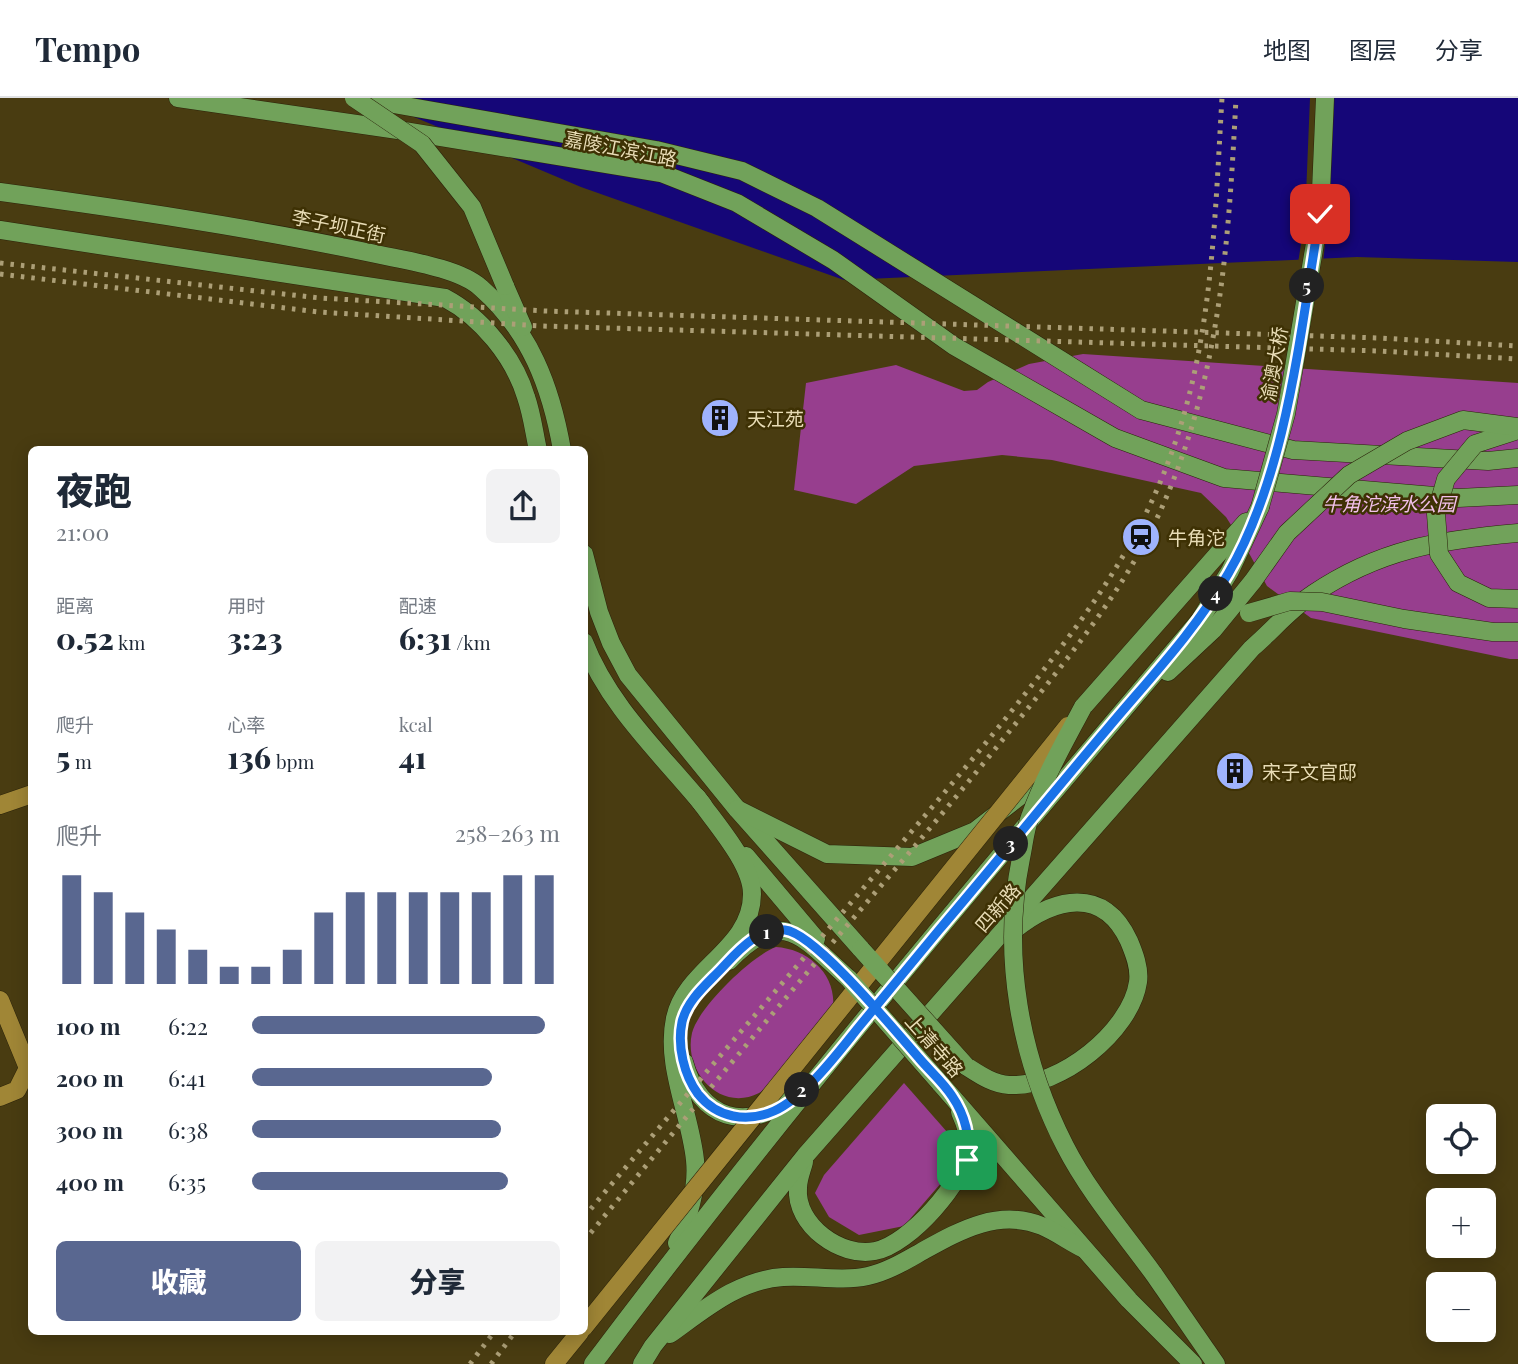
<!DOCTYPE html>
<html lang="zh">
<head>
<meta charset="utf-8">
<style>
	:root { --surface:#fff; --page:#f2f2f3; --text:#1f2937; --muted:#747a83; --line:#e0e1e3; --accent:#596790 }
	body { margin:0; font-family:"Playfair Display","Noto Sans SC",serif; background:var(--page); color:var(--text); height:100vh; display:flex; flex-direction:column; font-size:26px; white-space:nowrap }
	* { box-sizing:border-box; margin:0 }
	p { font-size:23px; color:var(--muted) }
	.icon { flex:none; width:38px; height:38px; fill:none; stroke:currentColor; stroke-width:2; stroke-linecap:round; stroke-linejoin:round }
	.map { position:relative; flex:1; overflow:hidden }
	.sheet { position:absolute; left:28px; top:348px; width:560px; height:889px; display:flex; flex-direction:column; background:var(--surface); border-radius:10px; box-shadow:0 4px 18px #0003 }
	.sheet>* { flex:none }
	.controls { position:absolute; left:1426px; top:1006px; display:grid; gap:14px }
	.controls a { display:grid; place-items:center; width:70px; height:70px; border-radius:10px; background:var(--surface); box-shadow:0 4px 18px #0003; font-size:35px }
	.pin { position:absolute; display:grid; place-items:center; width:60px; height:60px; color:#fff; margin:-30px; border-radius:14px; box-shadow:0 4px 10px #0006 }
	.km { position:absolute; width:35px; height:35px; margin:-18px; border-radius:50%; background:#222; color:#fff; font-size:19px; line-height:35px; text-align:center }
	.round { display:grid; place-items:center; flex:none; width:74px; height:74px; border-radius:10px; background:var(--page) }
	.headline { display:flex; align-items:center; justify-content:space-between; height:119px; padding:0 28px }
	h1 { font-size:38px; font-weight:800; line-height:52px }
	.figures { display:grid; grid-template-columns:repeat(3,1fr); gap:10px; height:119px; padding:7px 28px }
	.figures div { display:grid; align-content:center }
	.figures b { font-size:30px; font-weight:800 }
	.figures small { font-size:19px; font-weight:400 }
	.figures p { font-size:19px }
	.chart { height:196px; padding:14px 28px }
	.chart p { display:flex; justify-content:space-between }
	.chart svg { width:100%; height:126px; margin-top:7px; stroke:var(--accent); stroke-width:6 }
	.cta { display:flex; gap:14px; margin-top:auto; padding:14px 28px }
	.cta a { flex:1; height:80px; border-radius:10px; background:var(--accent); color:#fff; font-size:28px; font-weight:800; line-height:80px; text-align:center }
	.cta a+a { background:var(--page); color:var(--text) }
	ul { padding:0 28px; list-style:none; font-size:23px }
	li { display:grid; grid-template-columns:112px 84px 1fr; align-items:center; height:52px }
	li i { height:18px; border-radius:9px; background:var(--accent) }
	header { display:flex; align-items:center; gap:42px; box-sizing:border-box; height:98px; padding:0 35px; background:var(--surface); border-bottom:2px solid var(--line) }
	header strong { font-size:33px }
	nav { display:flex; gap:38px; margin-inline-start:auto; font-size:24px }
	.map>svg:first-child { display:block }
	.green { fill:#973e8e }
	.water { fill:#150678 }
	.pier { fill:#493c11 }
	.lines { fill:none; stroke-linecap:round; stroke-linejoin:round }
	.minor-casing { stroke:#2b230a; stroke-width:19 }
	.major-casing { stroke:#2b230a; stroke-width:19 }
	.minor { stroke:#a08636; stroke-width:18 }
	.major { stroke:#71a25a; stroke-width:18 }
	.rail { stroke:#ac9f77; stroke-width:5; stroke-dasharray:3.5 7; stroke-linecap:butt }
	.minor-bridge-casing { stroke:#2b230a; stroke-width:19; stroke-linecap:butt }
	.major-bridge-casing { stroke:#2b230a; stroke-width:19; stroke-linecap:butt }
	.minor-bridge { stroke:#a08636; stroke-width:18 }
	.major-bridge { stroke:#71a25a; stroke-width:18 }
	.route-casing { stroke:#fff; stroke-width:14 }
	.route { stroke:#1a73e8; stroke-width:9 }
	.labels { text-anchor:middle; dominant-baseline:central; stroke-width:5; stroke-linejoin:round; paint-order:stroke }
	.street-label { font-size:19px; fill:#e8dcb6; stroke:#3e3104 }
	.poi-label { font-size:19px; fill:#e8dcb6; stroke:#3e3104; text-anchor:start }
	.park-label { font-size:19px; font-style:italic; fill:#f2c0ea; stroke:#3e3104 }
</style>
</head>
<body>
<header>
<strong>Tempo</strong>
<nav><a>地图</a><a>图层</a><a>分享</a></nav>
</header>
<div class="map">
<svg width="1518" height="1266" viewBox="0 0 1518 1266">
	<rect width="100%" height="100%" fill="#493c11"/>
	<g class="green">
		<polygon points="1083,256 1518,285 1518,561 1510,561 1311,520 1267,488 1250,457 1226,419 1201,395 1052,362 1002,357 914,368 856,406 794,392 806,285 896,267 964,293 977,292 988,284 1029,266"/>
		<path d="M776,849C808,851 837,876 833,911C817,930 778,985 759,995C720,1015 683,973 692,935C698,910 751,858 776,849Z"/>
		<polygon points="904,985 955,1043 954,1070 904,1128 859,1137 829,1119 815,1095 824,1077"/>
	</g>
	<polygon class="water" points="369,0 1518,0 1518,164 1357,159 844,182 581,89"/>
	<polygon class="pier" points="1310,0 1334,0 1328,122 1323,164 1298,165 1305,121"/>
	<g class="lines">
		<defs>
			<g id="minor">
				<polyline points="0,707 32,696"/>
				<polyline points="0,902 28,970 17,992 0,999"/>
				<polyline points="554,1266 580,1234"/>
			</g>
			<g id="major">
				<polyline points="178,0 398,32 661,75 737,105 833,162 954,248 1115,340 1224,380 1458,400 1518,397"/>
				<polyline points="359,0 656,52 742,73 817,110 1141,312 1293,352 1488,363 1518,360"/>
				<path d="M0,94C124,111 248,129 371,155C401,162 458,169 481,190C530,233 551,289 562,352"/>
				<path d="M0,132L445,200C481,219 514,259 526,299C532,316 534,334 538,352"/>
				<polyline points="505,188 523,229"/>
				<polyline points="584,456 599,514 611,545 628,577 737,711 861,851"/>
				<path d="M584,544C608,607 661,656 703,707"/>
				<polyline points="1168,574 1213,532 1253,483"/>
				<polyline points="1083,609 1246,424"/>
				<polyline points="737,711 827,756 912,759 975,733 1051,674"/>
				<polyline points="746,758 816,841"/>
				<path d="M729,863C783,806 803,840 849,881"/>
				<path d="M684,964C699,1021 747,1036 792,999"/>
				<path d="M966,968C980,977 993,986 1009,987C1060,990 1131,933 1138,884C1140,870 1134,855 1129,843C1103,787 1054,800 1014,832"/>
				<polyline points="940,985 1129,1202 1193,1266"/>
				<path d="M804,1064C802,1072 798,1081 798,1090C795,1127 841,1160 875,1153C909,1147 965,1083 969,1050C970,1038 965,1025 960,1014"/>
				<path d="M677,1145C688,1119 698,1092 695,1062C690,1015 665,967 675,920C686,870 752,851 752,796C752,765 714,724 697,699"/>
				<polyline points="1153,1175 1216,1266"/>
				<path d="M670,1236C705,1211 738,1182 783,1179C811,1177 840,1184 868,1178C887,1174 905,1163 921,1154C959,1133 998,1110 1042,1128C1056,1134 1070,1144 1084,1151"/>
				<path d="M593,1266C785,1010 993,765 1200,522L1230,473L1260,409"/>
				<path d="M642,1266L653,1248L805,1058L1252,550C1272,533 1291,510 1313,496C1380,451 1439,442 1518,435"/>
			</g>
		</defs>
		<use href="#minor" class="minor-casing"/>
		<use href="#major" class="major-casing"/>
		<use href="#minor" class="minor"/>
		<use href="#major" class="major"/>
		<g class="rail">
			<polyline points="0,165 320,200 545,213 1379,240 1518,248"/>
			<polyline points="0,176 319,214 542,228 1379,253 1518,261"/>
			<path d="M584,1119C687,996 792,874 895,753C944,695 993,638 1039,578C1098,502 1145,435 1176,342C1213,232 1215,115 1222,0"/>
			<path d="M584,1143C689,1015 795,888 903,762C949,708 993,654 1037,599C1087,536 1135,474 1166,400C1221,271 1229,138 1236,0"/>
			<polyline points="470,1266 494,1234"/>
			<polyline points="491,1266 515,1234"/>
		</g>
		<defs>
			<polyline id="minor-bridge" points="584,1229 1068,628"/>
			<g id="major-bridge">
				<polyline points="354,0 422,46 472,109 505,188"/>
				<polyline points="1518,332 1475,346 1446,381 1436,416 1439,456 1458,485 1489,500 1518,501"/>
				<polyline points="1260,409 1286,316 1320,116 1325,0"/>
				<polyline points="1253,483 1287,435 1349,377 1407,343 1463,322 1518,329"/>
				<polyline points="1249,515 1290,503 1322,504 1404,521 1493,534 1518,534"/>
				<path d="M1083,609C1064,645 1044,680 1030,719C1025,732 1024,746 1021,760C1001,858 1020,960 1065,1048C1088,1093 1123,1134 1153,1175"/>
				<polyline points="861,851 966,968"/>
				<polyline points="849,881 940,985"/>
			</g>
		</defs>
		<use href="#minor-bridge" class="minor-bridge-casing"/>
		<use href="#major-bridge" class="major-bridge-casing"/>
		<use href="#minor-bridge" class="minor-bridge"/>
		<use href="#major-bridge" class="major-bridge"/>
	</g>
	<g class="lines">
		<defs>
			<path id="route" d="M967,1062C971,1040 965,1017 952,998C943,984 929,972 919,960C896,934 815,835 785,832C758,829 738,853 722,870C707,886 687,902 682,924C677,948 684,977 698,996C717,1020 747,1025 774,1013C805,999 837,956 858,930C885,897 912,865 939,832C996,765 1051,697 1108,630C1150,580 1195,533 1228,476C1288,373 1300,233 1320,116"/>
		</defs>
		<use href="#route" class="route-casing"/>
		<use href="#route" class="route"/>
	</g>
	<defs>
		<symbol id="building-disc" viewBox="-11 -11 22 22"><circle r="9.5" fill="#9fb3fd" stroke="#3e3104"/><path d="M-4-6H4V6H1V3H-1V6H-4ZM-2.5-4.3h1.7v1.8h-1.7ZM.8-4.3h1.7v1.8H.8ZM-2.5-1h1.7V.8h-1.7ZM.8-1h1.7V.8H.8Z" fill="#111"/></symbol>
		<symbol id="station-disc" viewBox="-11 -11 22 22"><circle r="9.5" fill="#9fb3fd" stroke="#3e3104"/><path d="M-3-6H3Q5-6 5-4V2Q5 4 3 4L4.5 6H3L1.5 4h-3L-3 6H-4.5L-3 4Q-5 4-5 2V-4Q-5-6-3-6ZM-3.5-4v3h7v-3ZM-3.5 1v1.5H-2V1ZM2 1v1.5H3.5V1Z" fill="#111"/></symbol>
	</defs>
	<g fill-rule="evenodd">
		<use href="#building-disc" x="698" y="298" width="44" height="44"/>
		<use href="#station-disc" x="1119" y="417" width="44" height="44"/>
		<use href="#building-disc" x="1213" y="651" width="44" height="44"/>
	</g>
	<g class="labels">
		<g class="street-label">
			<text transform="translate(621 50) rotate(11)">嘉陵江滨江路</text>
			<text transform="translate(339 127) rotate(12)">李子坝正街</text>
			<text transform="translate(1273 266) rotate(-80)">渝澳大桥</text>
			<text transform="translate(997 809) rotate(-49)">四新路</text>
			<text transform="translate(935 947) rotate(49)">上清寺路</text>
		</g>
		<g class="poi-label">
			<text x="747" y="320">天江苑</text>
			<text x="1168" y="439">牛角沱</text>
			<text x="1262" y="673">宋子文官邸</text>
		</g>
		<g class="park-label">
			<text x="1389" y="405">牛角沱滨水公园</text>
		</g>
	</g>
</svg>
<div class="controls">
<a><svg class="icon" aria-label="locate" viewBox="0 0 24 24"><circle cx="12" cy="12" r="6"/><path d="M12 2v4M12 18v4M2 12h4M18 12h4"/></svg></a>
<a>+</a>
<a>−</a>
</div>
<div class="pin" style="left:967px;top:1062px;background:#1e9e55"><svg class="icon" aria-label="arrive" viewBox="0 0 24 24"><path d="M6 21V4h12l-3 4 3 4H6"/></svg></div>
<div class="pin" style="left:1320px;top:116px;background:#d93025"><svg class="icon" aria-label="check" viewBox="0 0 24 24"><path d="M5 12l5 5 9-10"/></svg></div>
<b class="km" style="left:767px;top:834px">1</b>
<b class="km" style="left:802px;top:992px">2</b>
<b class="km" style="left:1011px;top:746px">3</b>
<b class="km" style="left:1216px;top:496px">4</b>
<b class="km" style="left:1307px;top:188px">5</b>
<section class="sheet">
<div class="headline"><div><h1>夜跑</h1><p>21:00</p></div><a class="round"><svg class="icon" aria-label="share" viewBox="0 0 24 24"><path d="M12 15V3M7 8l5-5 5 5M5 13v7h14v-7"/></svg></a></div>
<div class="figures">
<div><p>距离</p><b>0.52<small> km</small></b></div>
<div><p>用时</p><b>3:23</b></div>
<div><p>配速</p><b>6:31<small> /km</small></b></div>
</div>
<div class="figures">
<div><p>爬升</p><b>5<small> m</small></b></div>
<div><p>心率</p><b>136<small> bpm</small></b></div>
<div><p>kcal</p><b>41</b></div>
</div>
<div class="chart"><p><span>爬升</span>258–263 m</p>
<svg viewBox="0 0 160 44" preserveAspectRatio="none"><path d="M5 44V6M15 44V12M25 44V19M35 44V25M45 44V32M55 44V38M65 44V38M75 44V32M85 44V19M95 44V12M105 44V12M115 44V12M125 44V12M135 44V12M145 44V6M155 44V6"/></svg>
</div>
<ul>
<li><b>100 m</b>6:22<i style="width:95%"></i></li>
<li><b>200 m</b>6:41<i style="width:78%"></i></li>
<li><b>300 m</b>6:38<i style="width:81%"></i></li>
<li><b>400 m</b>6:35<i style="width:83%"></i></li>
</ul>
<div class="cta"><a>收藏</a><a>分享</a></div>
</section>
</div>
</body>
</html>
